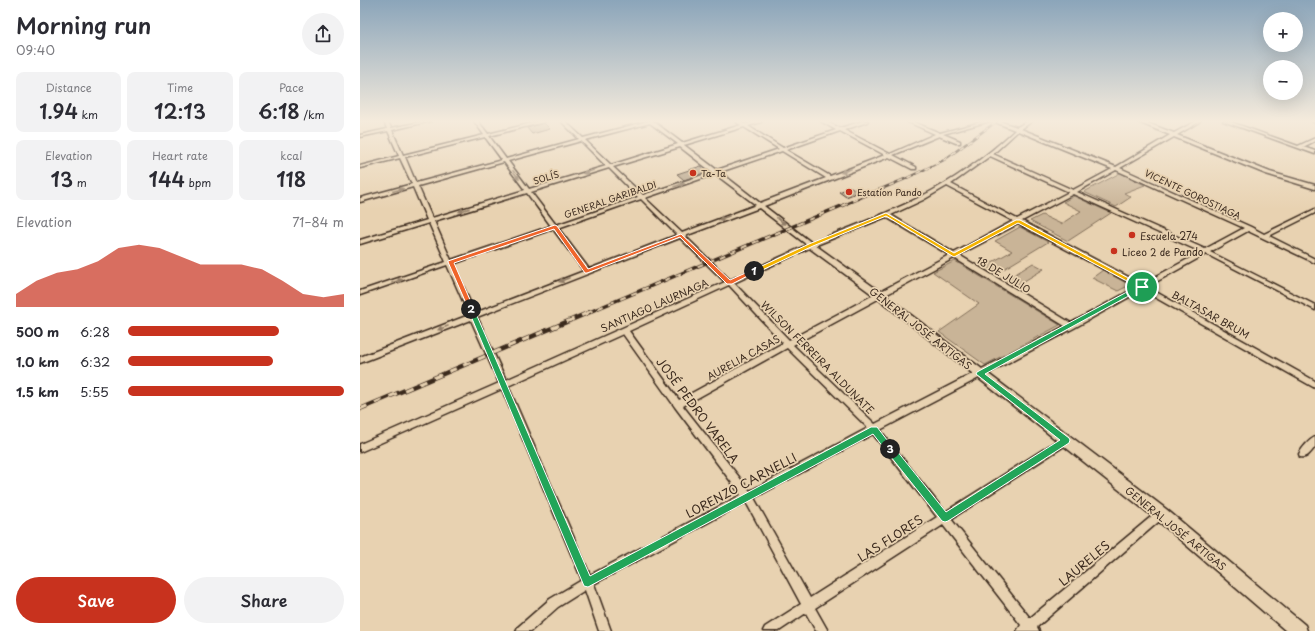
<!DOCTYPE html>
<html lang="en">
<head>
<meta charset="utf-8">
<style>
	:root { --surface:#fff; --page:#f2f2f3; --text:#2b2b33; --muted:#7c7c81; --accent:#c8321e }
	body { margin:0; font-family:"Playpen Sans",sans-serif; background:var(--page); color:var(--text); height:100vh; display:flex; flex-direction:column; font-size:15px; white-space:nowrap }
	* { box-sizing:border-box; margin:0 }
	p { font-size:13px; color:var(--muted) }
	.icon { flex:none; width:22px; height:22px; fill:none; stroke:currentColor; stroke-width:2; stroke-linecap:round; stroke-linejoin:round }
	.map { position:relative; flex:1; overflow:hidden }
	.sheet { display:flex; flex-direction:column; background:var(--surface); width:360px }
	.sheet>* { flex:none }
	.buttons { position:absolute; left:903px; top:12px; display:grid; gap:8px }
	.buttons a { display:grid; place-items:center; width:40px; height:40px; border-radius:50%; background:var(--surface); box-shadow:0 4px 16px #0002; font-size:20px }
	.pin { position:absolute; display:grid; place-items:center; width:34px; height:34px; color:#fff; margin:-17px; border:2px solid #fff; border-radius:50%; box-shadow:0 1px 4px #0007 }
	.km { position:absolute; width:20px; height:20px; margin:-10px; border-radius:50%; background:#222; color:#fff; font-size:11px; line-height:20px; text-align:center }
	.round { display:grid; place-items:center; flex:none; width:42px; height:42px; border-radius:21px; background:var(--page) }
	.headline { display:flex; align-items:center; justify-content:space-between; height:68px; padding:0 16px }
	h1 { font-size:22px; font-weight:600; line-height:30px }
	.metrics { display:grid; grid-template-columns:repeat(3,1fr); gap:6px; height:68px; padding:4px 16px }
	.metrics div { display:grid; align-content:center; border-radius:8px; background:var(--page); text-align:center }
	.metrics b { font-size:20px; font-weight:600 }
	.metrics small { font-size:11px; font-weight:400 }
	.metrics p { font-size:11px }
	.chart { height:112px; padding:8px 16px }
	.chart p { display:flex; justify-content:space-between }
	.chart svg { width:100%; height:72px; margin-top:4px; fill:var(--accent); opacity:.7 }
	.primary-button { display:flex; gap:8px; margin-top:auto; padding:8px 16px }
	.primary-button a { flex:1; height:46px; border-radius:24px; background:var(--accent); color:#fff; font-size:16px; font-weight:600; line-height:46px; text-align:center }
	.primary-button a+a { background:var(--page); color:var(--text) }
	ul { padding:0 16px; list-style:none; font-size:13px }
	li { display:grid; grid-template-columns:64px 48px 1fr; align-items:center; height:30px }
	li i { height:10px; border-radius:5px; background:var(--accent) }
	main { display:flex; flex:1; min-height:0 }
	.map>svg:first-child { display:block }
	.green { fill:#c9b497; stroke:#826f5a }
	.building { fill:#b4a186; stroke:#3b2a1e }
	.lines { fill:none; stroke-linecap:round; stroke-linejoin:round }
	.street-casing { stroke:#3b2a1e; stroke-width:3 }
	.secondary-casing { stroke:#3b2a1e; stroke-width:3 }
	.street { fill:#e8d2b1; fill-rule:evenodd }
	.secondary { fill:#e8d2b1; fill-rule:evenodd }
	.rail-far2-casing { stroke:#3b2a1e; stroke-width:2.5 }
	.rail-far1-casing { stroke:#3b2a1e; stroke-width:3.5 }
	.rail-casing { stroke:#3b2a1e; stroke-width:4.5 }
	.rail-far2 { stroke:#e8d2b1; stroke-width:1.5; stroke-dasharray:5; stroke-linecap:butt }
	.rail-far1 { stroke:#e8d2b1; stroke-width:2; stroke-dasharray:6; stroke-linecap:butt }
	.rail { stroke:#e8d2b1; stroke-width:3; stroke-dasharray:8; stroke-linecap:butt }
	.oneway { fill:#927e68 }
	.split-1 { fill:#f5b400; stroke:#fff }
	.split-2 { fill:#f0652b; stroke:#fff }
	.split-3 { fill:#22a559; stroke:#fff }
	.split-4 { fill:#22a559; stroke:#fff }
	.poi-dot { fill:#c8321e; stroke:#e8d2b1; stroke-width:1.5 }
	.labels { text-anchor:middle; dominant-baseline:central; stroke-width:3.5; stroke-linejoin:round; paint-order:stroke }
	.far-poi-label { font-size:9px; fill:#3b2a1e; stroke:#e8d2b1; text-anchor:start }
	.far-street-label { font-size:9px; fill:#3b2a1e; stroke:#e8d2b1 }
	.poi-label { font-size:10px; fill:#3b2a1e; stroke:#e8d2b1; text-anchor:start }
	.street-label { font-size:10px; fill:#3b2a1e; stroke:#e8d2b1 }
	.near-street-label { font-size:12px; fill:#3b2a1e; stroke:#e8d2b1 }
</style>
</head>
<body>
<main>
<section class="sheet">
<div class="headline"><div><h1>Morning run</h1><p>09:40</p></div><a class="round"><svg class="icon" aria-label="share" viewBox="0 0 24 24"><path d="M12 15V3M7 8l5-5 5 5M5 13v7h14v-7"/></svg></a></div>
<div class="metrics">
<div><p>Distance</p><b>1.94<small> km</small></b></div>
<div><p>Time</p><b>12:13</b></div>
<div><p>Pace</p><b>6:18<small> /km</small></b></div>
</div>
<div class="metrics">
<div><p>Elevation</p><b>13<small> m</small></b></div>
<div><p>Heart rate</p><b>144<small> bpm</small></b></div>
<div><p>kcal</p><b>118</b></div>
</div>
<div class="chart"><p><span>Elevation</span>71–84 m</p>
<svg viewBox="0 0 160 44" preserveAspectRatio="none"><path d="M0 44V36L10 28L20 23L30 21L40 16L50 8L60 6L70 8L80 13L90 18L100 18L110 18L120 21L130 28L140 36L150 38L160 36V44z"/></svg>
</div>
<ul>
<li><b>500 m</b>6:28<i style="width:70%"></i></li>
<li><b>1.0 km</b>6:32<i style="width:67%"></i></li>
<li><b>1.5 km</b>5:55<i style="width:100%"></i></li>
</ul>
<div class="primary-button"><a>Save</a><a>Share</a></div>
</section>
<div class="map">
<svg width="955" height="631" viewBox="0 0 955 631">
	<rect width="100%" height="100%" fill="#e8d2b1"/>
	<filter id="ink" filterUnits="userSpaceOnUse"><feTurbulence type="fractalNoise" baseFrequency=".025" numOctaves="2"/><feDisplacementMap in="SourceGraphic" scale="8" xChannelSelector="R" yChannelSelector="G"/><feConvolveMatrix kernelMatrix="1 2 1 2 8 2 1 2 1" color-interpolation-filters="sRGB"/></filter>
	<g filter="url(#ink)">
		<g class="green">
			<polygon points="760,173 785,185 764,193 771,197 756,207 724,192"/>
			<polygon points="714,196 751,213 708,241 670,221 682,215 701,224 721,211 703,202"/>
			<polygon points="660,227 688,242 637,273 625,266 652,251 635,241"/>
			<polygon points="595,261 700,325 625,365 579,332 619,304 573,272"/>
			<polygon points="673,263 684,269 656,286 646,280"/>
			<polygon points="743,270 770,285 758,291 732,278"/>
		</g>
		<g class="building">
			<polygon points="184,123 190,129 172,134 167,128"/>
			<polygon points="341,166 349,171 324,180 317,174"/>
			<polygon points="491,187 499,192 486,197 479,192"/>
		</g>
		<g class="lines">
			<defs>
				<g id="street">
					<path d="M24,121H28L31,128L65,121H71L32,130L43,155L124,135L114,121H118L128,134L180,121H185L184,122L129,136L146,159L219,139L201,121H205L223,138L288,121H293L322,143L381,125L375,121H379L385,124L397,121H402L401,122L388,126L423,148L476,130L462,122L461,121H465L480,128L503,121H508L507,122L484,130L530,154L575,134L548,122L547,121H551L580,133L625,121H630L583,134L600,141V143H596L579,136L533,155L556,167V169H552L529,157L404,206L452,243C488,228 524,215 558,198C593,181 626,157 655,130L635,122L634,121H639L657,127L668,121H672L671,122L661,129L756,167L810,135L778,122L777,121H782L814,133L836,121H840L839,122L817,135L910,172L955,185V189L906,174L814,137L760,168L891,227L904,234L955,209V213L909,236L955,259V263L888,231L850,252L955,305V310L846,254L787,287L955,381V388L782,290L714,328L520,430L585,512L703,437L706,436L709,437L710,440L709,443L591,519L670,618L798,511L801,509L804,511L806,514L804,517L677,627L679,631H657L661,625L583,525L455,608L468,631H456L446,613L419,631H403L405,627L441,604L386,502L234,584L251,631H239L225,590L198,607L171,631H156L158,627L190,599L222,580L142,389L0,452V444L139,383L111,320L0,363V357L109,315L87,265L0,295V291L86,262L69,223L0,244V240L67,220L53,187L0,202V198L52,184L40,158L0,168V166L39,156L28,131L0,137V135L27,129ZM290,123L318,144L251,165L225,140ZM384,127L419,149L357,170L324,145ZM480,131L525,155L470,176L426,150ZM658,131L752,169L713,190L633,154ZM125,137L142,160L56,183L45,157ZM221,141L246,166L169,189L148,161ZM320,147L352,172L283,195L253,167ZM422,151L466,178L400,203L360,172ZM630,156L709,192L657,219L591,184ZM144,162L165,190L72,218L58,186ZM249,168L278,197L196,225L171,192ZM756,170L884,228L845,249L717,192ZM355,174L396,205L322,233L285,198ZM587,186L653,221L594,253L531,215L563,200ZM167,193L191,226L91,260L74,221ZM713,194L841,252L782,284L662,221ZM281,199L317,235L229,269L198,228ZM399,208L447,245L370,280L325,236ZM526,217L589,255L429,340L374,283L454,246ZM658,224L777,287L711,323L599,255ZM193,229L224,271L115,313L93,264ZM320,238L365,282L146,380L117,317ZM594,258L705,326L515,424L433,345ZM369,285L423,343L319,400L269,331ZM263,334L315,407L381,495L230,575L148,386ZM427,348L508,428L390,491L323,406ZM513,434L577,517L450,598L394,498Z"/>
					<polygon points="863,121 868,121 938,146 955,138 955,141 943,147 955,151 955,154"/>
					<polygon points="952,121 955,121 955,122 953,122"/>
					<path d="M955,437V447C951,452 947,459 940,457L939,454C942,448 949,440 955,437Z"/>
				</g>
				<polygon id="secondary" points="451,242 522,293 806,509 945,625 947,631 926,631 796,519 516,297 448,247 447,245"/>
			</defs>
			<use href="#street" class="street-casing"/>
			<use href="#secondary" class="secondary-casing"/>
			<use href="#street" class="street"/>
			<use href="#secondary" class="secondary"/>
			<defs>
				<polyline id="rail-far2" points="483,205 545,179 584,160 637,121"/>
				<polyline id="rail-far1" points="227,313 486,204"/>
				<polyline id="rail" points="0,409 230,312"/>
			</defs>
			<use href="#rail-far2" class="rail-far2-casing"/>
			<use href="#rail-far1" class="rail-far1-casing"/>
			<use href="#rail" class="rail-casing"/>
			<use href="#rail-far2" class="rail-far2"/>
			<use href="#rail-far1" class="rail-far1"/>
			<use href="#rail" class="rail"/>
		</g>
		<defs><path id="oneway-solid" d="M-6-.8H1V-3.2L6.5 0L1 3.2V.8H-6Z"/></defs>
		<g class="oneway">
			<use href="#oneway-solid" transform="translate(486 171) rotate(159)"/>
			<use href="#oneway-solid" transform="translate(228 172) rotate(163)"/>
			<use href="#oneway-solid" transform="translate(156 175) rotate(55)"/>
			<use href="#oneway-solid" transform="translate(319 185) rotate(-19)"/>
			<use href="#oneway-solid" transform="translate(38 190) rotate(-15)"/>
			<use href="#oneway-solid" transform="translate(104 210) rotate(163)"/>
			<use href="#oneway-solid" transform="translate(364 218) rotate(159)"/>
			<use href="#oneway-solid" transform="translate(421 221) rotate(38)"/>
			<use href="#oneway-solid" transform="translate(204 280) rotate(159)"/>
			<use href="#oneway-solid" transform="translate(37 281) rotate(-19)"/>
			<use href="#oneway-solid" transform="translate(83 328) rotate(159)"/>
		</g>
	</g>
	<linearGradient id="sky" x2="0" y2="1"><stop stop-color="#8ba5ba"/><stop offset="0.58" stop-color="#f5ebdc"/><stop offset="1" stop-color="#f5ebdc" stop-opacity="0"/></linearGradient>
	<rect width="955" height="209" fill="url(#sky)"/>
	<polygon class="split-1" points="526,213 594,253 656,220 660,220 785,287 780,288 658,223 594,257 526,216 453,246 396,273 391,271 449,244"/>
	<polygon class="split-2" points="195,225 197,226 228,269 321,234 370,280 392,270 397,271 372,284 367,284 320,237 227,273 225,273 194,229 94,263 114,309 113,310 109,310 88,262 88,261"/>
	<polygon class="split-3" points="111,306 114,309 230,576 511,427 517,427 534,449 533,452 527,452 513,434 228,587 224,586 108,309"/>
	<polygon class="split-4" points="780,285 785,287 625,374 709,438 710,440 709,443 588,521 585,522 582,521 527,452 526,449 527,446 533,446 586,512 700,440 616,374 617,372"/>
	<g class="poi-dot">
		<circle cx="333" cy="173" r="4"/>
		<circle cx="489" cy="192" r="4"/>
		<circle cx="772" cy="235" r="4"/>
		<circle cx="754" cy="251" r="4"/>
	</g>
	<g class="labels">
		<g class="far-poi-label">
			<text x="341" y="173">Ta-Ta</text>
			<text x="497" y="192">Estatíon Pando</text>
		</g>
		<g class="far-street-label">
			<text transform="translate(186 177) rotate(-17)">SOLÍS</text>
			<text transform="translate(833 194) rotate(25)">VICENTE GOROSTIAGA</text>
			<text transform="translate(250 199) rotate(-19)">GENERAL GARIBALDI</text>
		</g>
		<g class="poi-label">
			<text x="780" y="235">Escuela 274</text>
			<text x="762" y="251">Liceo 2 de Pando</text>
		</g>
		<g class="street-label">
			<text transform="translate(644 274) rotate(31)">18 DE JULIO</text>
			<text transform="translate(294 305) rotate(-24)">SANTIAGO LAURNAGA</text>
			<text transform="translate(851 314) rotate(29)">BALTASAR BRUM</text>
			<text transform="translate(561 328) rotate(38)">GENERAL JOSÉ ARTIGAS</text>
			<text transform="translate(383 357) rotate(-29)">AURELIA CASAS</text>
			<text transform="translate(458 357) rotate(45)">WILSON FERREIRA ALDUNATE</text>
			<text transform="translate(816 528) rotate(39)">GENERAL JOSÉ ARTIGAS</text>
		</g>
		<g class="near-street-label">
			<text transform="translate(338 410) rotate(53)">JOSÉ PEDRO VARELA</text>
			<text transform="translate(381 485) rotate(-28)">LORENZO CARNELLI</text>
			<text transform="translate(530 538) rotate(-33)">LAS FLORES</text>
			<text transform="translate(724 563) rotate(-40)">LAURELES</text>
		</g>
	</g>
</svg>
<div class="buttons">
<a>+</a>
<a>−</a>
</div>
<div class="pin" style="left:782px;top:287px;background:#1e9e55"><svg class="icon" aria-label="arrive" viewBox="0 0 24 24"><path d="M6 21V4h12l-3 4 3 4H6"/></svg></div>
<b class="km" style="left:394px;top:271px">1</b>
<b class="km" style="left:111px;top:309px">2</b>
<b class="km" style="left:530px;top:449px">3</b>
</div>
</main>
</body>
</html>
